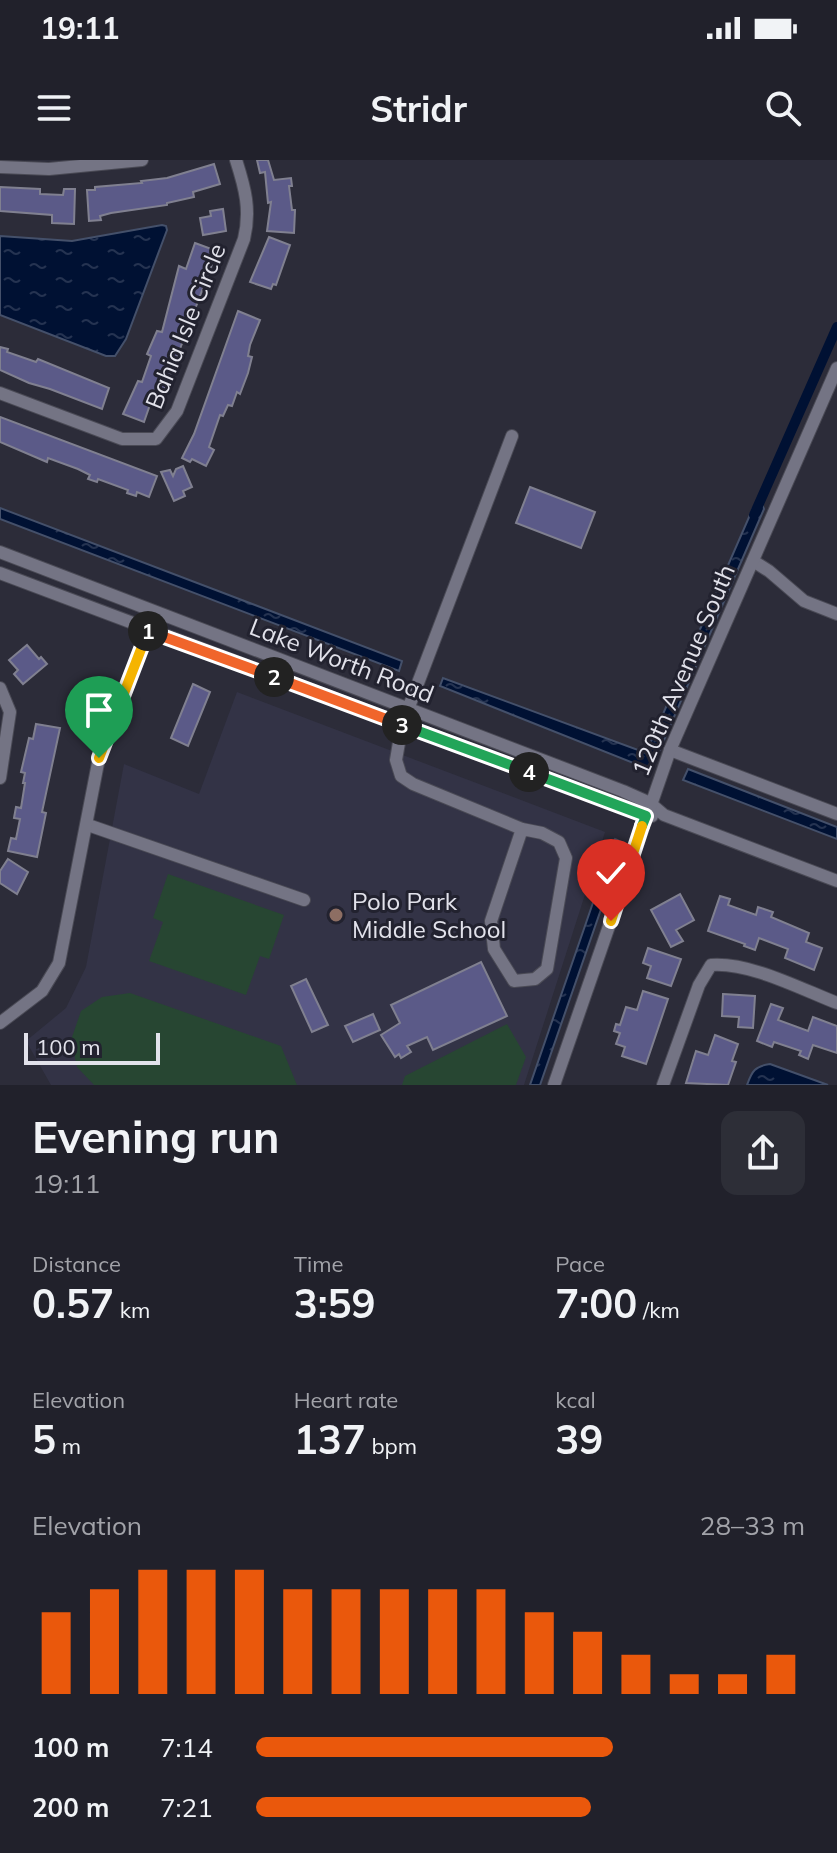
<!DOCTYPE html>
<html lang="en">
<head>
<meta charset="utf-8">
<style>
	:root { --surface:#21212b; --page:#2d2e37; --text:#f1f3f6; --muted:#a2a3a9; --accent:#ea580c }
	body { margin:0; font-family:Mulish,sans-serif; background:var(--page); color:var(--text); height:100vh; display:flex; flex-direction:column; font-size:30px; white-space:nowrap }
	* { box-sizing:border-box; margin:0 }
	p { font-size:26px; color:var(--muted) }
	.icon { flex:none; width:44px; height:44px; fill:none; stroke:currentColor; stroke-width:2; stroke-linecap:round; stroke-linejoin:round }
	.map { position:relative; height:925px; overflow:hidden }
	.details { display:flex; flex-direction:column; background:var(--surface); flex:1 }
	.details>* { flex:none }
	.scale { position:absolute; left:24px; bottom:20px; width:136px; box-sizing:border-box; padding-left:8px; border:4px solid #e2e2eb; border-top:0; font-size:22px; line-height:28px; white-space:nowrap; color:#e2e2eb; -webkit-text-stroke:6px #22222f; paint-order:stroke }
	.pin { position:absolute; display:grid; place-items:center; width:68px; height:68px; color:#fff; margin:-82px -34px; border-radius:50% 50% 50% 0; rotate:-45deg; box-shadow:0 0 8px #0007 }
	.pin .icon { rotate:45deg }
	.km { position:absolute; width:40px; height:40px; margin:-20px; border-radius:50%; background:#222; color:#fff; font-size:22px; line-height:40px; text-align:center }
	.round { display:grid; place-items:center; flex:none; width:84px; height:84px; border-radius:16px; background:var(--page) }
	.head { display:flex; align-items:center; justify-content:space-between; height:136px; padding:0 32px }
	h1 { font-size:44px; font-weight:700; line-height:60px }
	.metrics { display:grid; grid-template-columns:repeat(3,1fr); gap:12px; height:136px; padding:8px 32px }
	.metrics div { display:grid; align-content:center }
	.metrics b { font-size:40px; font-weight:700 }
	.metrics small { font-size:22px; font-weight:400 }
	.metrics p { font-size:22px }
	.chart { height:224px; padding:16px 32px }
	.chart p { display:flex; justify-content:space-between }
	.chart svg { width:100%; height:144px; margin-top:8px; stroke:var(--accent); stroke-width:6 }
	ul { padding:0 32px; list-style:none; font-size:26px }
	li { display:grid; grid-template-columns:128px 96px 1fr; align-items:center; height:60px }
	li i { height:20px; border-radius:10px; background:var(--accent) }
	.status { display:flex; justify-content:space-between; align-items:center; height:56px; padding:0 40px; background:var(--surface); direction:ltr }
	.status svg { height:22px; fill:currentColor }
	header { display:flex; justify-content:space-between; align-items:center; height:104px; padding:0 32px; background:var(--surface); font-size:36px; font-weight:700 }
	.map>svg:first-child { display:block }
	.built { fill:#333346 }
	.garden { fill:#274632 }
	.water { fill:url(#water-ripples); stroke:#44506a; stroke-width:2 }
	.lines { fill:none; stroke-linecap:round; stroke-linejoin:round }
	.canal { stroke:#013; stroke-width:10 }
	.building { fill:#5b5a88; stroke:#808090; stroke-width:2 }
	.minor-casing { stroke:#4a4a55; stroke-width:14 }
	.minor { stroke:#747484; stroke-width:12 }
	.split-1-casing { stroke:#fff; stroke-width:16 }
	.split-2-casing { stroke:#fff; stroke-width:16 }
	.split-3-casing { stroke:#fff; stroke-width:16 }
	.split-4-casing { stroke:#fff; stroke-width:16 }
	.split-5-casing { stroke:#fff; stroke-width:16 }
	.split-6-casing { stroke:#fff; stroke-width:16 }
	.split-1 { stroke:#f5b400; stroke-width:10 }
	.split-2 { stroke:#f0652b; stroke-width:10 }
	.split-3 { stroke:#f0652b; stroke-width:10 }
	.split-4 { stroke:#22a559; stroke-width:10 }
	.split-5 { stroke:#22a559; stroke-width:10 }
	.split-6 { stroke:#f5b400; stroke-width:10 }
	.education-dot { fill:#8d6e63; stroke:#22222f; stroke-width:3 }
	.labels { text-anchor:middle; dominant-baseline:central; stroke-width:6; stroke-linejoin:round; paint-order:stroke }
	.street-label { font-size:24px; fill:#e2e2eb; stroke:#22222f }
	.poi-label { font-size:24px; fill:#e2e2eb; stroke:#22222f; text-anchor:start }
</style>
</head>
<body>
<div class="status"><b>19:11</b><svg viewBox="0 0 49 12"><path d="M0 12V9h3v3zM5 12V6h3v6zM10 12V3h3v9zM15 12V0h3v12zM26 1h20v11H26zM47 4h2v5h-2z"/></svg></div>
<header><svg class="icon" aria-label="menu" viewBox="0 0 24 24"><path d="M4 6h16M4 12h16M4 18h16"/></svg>Stridr<svg class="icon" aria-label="search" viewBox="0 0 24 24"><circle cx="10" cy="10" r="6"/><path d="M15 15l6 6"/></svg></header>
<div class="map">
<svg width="837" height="925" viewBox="0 0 837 925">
	<defs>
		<pattern id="water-ripples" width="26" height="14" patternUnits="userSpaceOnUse" patternTransform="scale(2)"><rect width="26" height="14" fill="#013"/><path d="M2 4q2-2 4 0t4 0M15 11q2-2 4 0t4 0" fill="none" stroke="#253351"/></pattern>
	</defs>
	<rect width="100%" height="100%" fill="#2c2c39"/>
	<polygon class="built" points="237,532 605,672 524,925 51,925 26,881 66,848 86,807 124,604 199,634"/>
	<g class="garden">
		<polygon points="168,714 284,755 269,799 260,796 246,835 149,801 163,762 153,758"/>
		<polygon points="130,833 281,886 297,925 94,925 77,907 71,880 81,851 102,837"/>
		<polygon points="507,864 526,897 516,925 402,925 405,916"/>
	</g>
	<g class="water">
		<polygon points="162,65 166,66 167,70 126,179 115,196 106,196 0,155 0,76 72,81"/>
		<polygon points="762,344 764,349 651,610 440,526 443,518 646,593 753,348"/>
		<polygon points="0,348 402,501 399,511 0,359"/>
		<polygon points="688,609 837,667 837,679 683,620"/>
		<polygon points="615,679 624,683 540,925 530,925"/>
		<path d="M770,904L828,925H747C752,911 755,906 770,904Z"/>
	</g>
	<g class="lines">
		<polyline class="canal" points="754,355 837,167"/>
	</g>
	<g class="building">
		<polygon points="257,0 268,0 274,20 291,18 292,26 289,26 292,50 295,50 294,73 267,71 271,42 268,43 265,12 260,13"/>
		<polygon points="214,4 220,24 193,32 194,37 167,43 167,45 111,53 100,56 101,60 89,61 87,30 95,30 95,27 142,23 141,21 167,18"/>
		<polygon points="0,27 40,29 40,34 63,35 64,29 75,29 74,64 52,63 52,55 0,51"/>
		<polygon points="223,49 226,71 203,75 200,58 211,56 210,51"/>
		<polygon points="269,77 290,85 276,125 273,124 271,129 250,122"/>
		<polygon points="195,83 217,91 161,239 153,236 144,262 123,254 138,221 142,222 151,196 147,194 157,171 162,172 179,106 186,109"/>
		<polygon points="238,151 260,160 250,185 248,196 252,197 248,213 240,234 237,232 232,246 228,245 223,256 220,255 209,287 214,290 206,306 192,299 190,302 182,298 194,274"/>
		<polygon points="0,187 8,189 7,192 36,202 38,199 109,228 102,249 50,229 29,223 0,210"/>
		<polygon points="0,257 157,316 149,337 137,332 136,336 127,333 128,330 98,319 97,322 88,319 90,315 78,309 48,298 47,302 0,282"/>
		<polygon points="183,306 192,327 183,331 185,336 174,341 161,312 170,310 173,316 176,309"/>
		<polygon points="530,327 595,352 581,388 516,363"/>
		<polygon points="27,485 39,499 41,497 47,504 23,524 14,514 18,510 9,500"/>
		<polygon points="193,524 210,532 188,586 171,578"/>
		<polygon points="36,564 60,568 42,652 46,653 37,697 8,691 11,678 16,679 20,659 14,658 16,647 21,648 25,623 23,623 25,613 21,612 29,578 33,579"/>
		<polygon points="8,699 28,712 17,734 0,723 0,711"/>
		<polygon points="680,734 694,760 676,770 683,781 671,787 651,750"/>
		<polygon points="720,736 730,739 728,745 756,755 758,747 773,752 771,757 809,773 806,782 822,788 814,810 785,798 788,789 759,778 755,790 744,786 745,784 708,771"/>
		<polygon points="648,788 681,799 671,826 647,818 651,806 643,803"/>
		<polygon points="481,802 507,856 433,890 427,877 407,886 411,892 401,898 399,894 395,897 381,875 400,863 391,845"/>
		<polygon points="306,819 328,865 312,872 291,826"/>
		<polygon points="643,831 668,839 646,904 622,896 625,887 616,884 620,873 614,871 616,864 620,865 626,847 637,850"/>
		<polygon points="723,834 755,836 753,868 738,867 739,857 722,856"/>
		<polygon points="771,844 783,848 778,860 808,871 813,857 837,866 837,893 813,885 808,899 799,895 801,891 774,882 772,887 757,881"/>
		<polygon points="373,854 380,870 353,882 345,866"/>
		<polygon points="715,875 738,884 732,901 736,902 728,925 686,923 696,891 708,895"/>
	</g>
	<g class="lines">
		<defs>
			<g id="minor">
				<polyline points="0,7 49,9 142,0"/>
				<path d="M0,233L122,279H156L177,251L244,79C251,50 245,28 236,0"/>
				<polyline points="512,276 402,565 396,600 401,616 413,624 522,669 542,673 559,682 566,698 547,809 535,819 514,821 494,789 491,761 522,669"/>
				<polyline points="0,392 623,631 650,643 664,655 837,721"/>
				<polyline points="753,401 769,411 804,441 837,454"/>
				<polyline points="0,413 646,656 652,656"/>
				<polyline points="0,528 10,552 0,618"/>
				<polyline points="670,590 837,654"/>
				<polyline points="88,665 304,740"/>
				<polyline points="0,863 42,831 59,803 99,598 152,462"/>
				<polyline points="554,925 670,590 837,208"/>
				<path d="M663,925L699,825L711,805C750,802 801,829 837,843"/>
			</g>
		</defs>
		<use href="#minor" class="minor-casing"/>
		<use href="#minor" class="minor"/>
	</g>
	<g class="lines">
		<defs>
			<polyline id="split-1" points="99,598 148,471"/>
			<polyline id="split-2" points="148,471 274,517"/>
			<polyline id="split-3" points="274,517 402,565"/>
			<polyline id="split-4" points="402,565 529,612"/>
			<polyline id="split-5" points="529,612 646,656 642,666"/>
			<polyline id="split-6" points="611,761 642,666"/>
		</defs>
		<use href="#split-1" class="split-1-casing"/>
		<use href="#split-2" class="split-2-casing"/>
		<use href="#split-3" class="split-3-casing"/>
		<use href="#split-4" class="split-4-casing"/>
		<use href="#split-5" class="split-5-casing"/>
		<use href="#split-6" class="split-6-casing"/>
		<use href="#split-1" class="split-1"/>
		<use href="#split-2" class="split-2"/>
		<use href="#split-3" class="split-3"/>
		<use href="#split-4" class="split-4"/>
		<use href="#split-5" class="split-5"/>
		<use href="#split-6" class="split-6"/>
	</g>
	<circle class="education-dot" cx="336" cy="755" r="8"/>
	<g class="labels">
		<g class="street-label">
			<text transform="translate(185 166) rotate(-68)">Bahia Isle Circle</text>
			<text transform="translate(342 500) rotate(21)">Lake Worth Road</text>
			<text transform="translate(683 510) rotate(-67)">120th Avenue South</text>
		</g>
		<g class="poi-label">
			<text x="352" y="741">Polo Park<tspan x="352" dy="28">Middle School</tspan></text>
		</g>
	</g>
</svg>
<div class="scale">100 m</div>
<div class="pin" style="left:99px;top:598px;background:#1e9e55"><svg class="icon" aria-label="arrive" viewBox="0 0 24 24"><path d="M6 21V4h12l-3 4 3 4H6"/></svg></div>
<div class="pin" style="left:611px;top:761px;background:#d93025"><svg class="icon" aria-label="check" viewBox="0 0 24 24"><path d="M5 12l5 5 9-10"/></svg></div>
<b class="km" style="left:148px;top:471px">1</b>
<b class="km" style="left:274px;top:517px">2</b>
<b class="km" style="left:402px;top:565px">3</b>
<b class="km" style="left:529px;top:612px">4</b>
</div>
<section class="details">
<div class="head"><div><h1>Evening run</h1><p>19:11</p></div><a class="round"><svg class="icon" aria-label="share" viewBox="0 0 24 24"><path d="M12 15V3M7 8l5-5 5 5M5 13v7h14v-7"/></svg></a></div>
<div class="metrics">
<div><p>Distance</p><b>0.57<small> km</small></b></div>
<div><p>Time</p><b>3:59</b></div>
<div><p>Pace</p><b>7:00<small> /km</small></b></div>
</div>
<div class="metrics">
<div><p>Elevation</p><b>5<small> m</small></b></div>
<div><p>Heart rate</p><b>137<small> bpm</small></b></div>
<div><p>kcal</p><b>39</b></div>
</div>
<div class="chart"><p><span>Elevation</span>28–33 m</p>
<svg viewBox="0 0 160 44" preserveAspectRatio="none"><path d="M5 44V19M15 44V12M25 44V6M35 44V6M45 44V6M55 44V12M65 44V12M75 44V12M85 44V12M95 44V12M105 44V19M115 44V25M125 44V32M135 44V38M145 44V38M155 44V32"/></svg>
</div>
<ul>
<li><b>100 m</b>7:14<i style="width:65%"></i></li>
<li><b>200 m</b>7:21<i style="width:61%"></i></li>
</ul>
</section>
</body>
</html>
